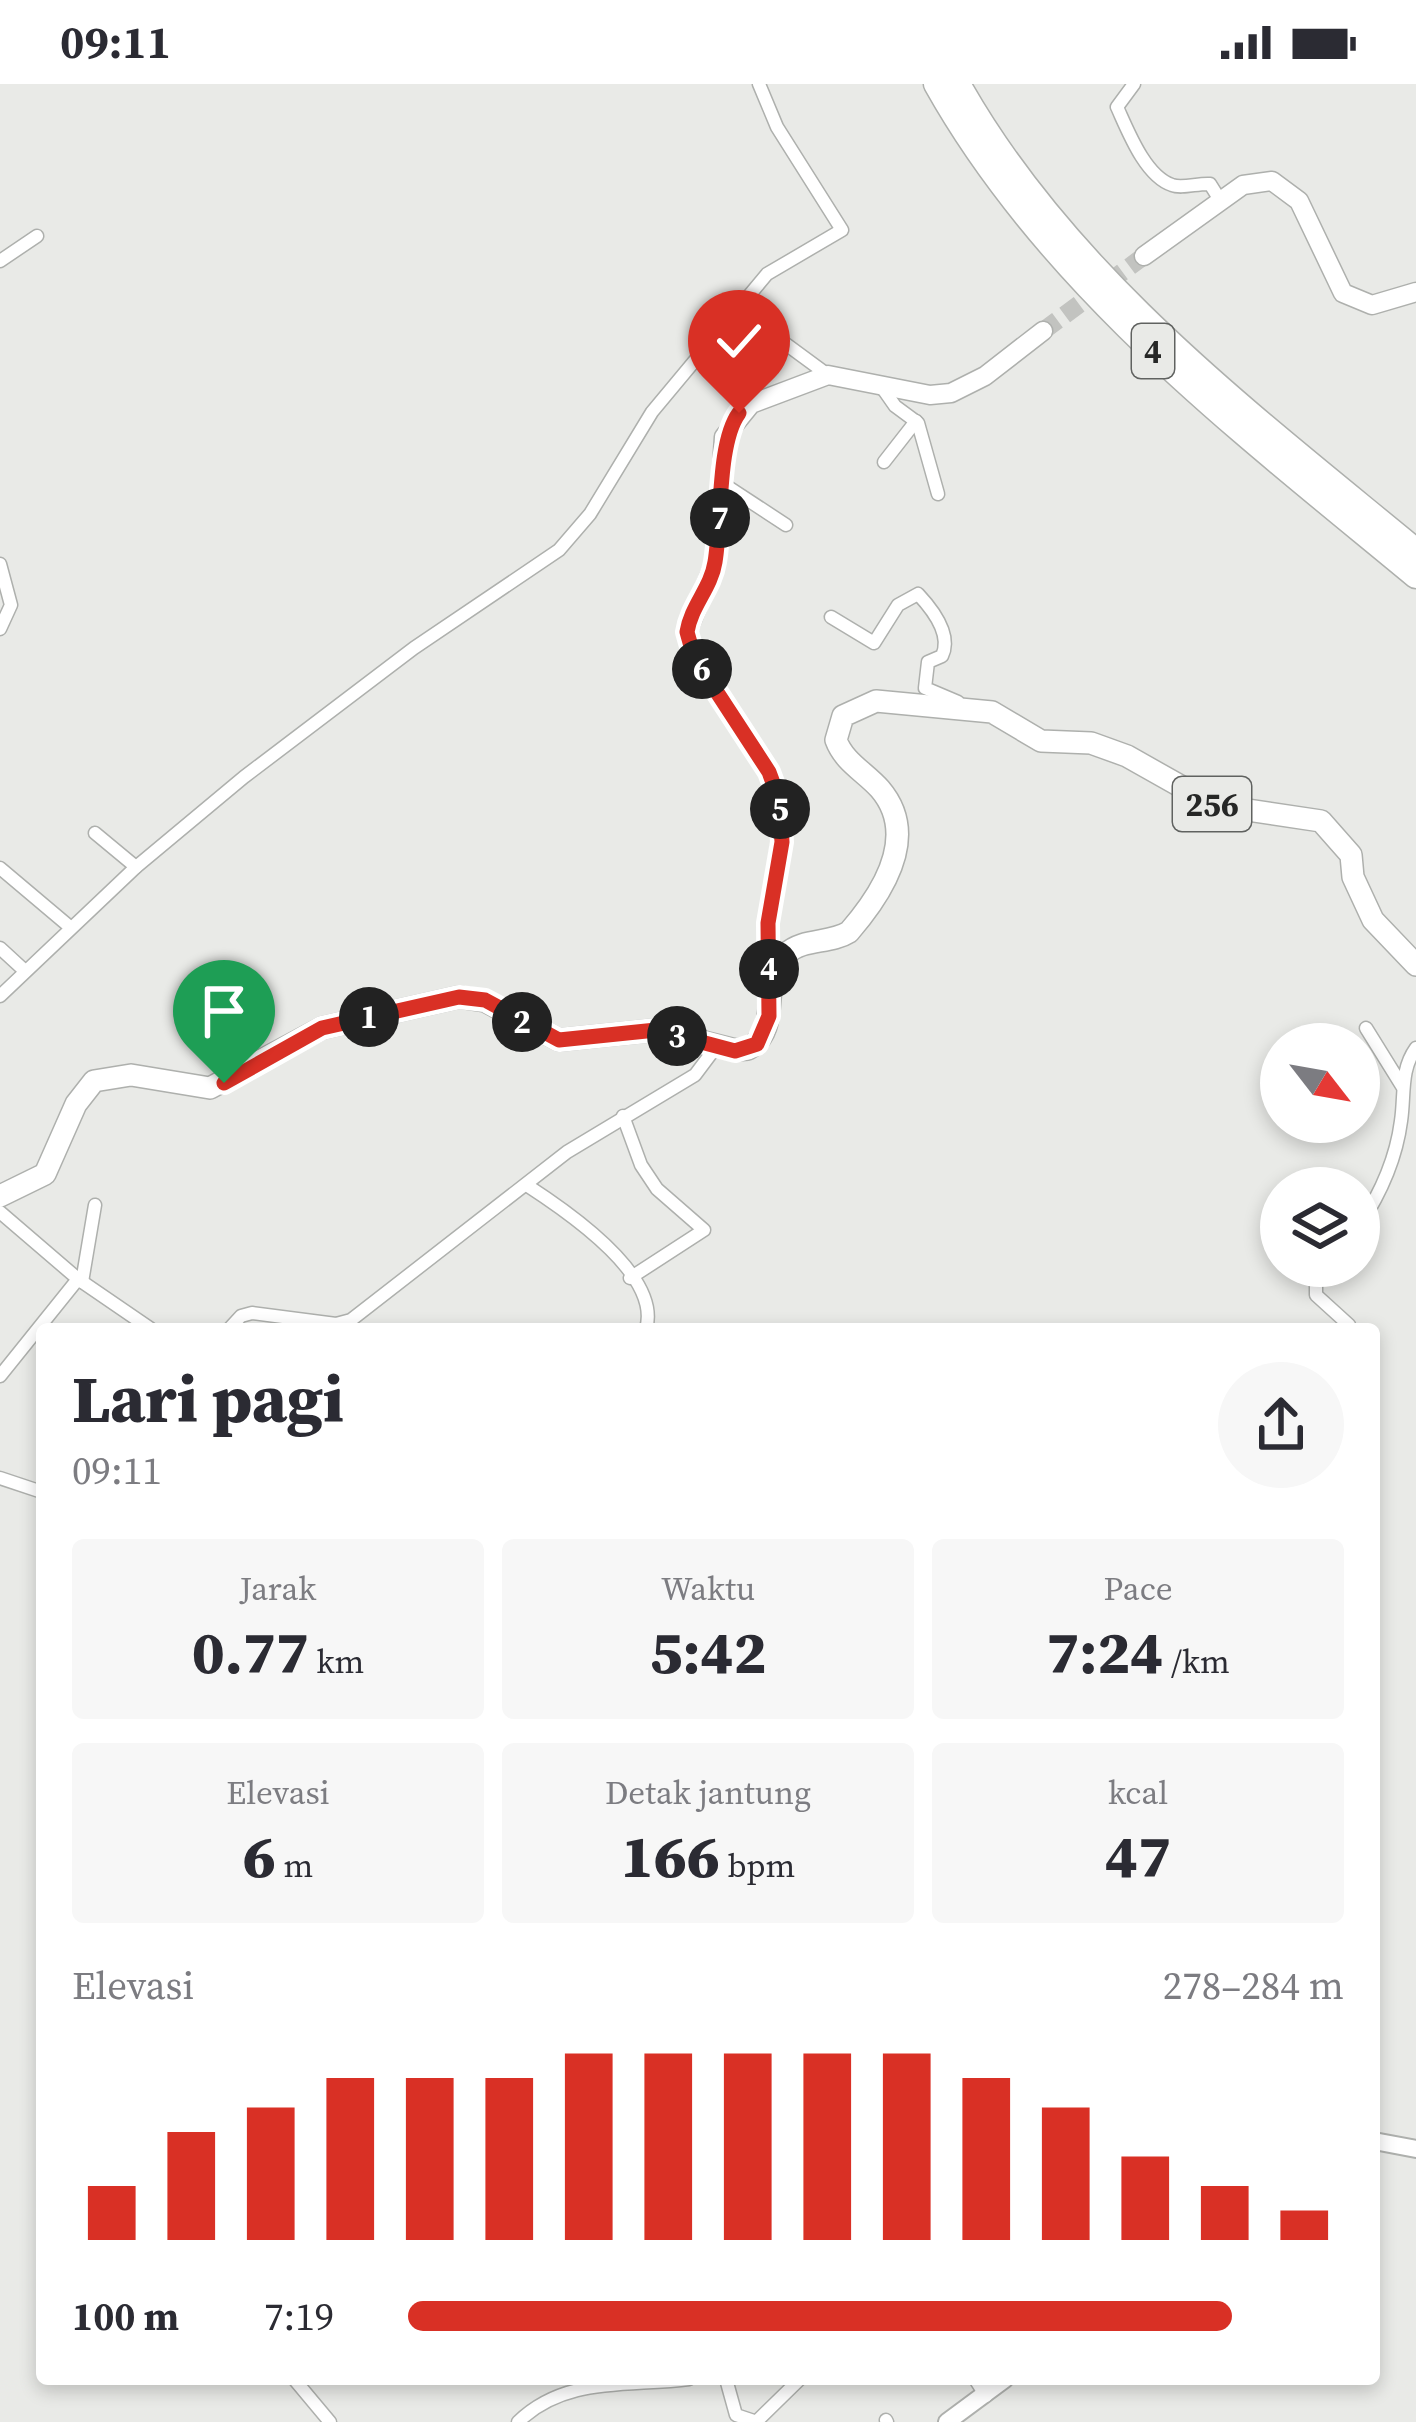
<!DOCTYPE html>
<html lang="id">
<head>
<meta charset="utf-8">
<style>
	:root { --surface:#fff; --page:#f7f7f7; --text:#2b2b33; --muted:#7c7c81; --accent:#d93025 }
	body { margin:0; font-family:"Source Serif 4",serif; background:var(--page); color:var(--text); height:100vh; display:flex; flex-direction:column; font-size:45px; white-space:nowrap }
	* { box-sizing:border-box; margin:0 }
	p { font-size:39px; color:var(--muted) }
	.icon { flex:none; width:66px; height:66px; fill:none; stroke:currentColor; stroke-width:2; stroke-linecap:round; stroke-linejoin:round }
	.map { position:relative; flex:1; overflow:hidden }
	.panel { position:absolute; left:36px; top:1239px; width:1344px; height:1062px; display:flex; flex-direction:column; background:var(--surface); border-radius:12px; box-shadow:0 6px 18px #0003 }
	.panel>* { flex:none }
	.needle { width:78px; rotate:121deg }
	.tools { position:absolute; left:1260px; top:939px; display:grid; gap:24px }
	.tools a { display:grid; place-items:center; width:120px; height:120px; border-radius:50%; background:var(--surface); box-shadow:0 6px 18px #0003; font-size:60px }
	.pin { position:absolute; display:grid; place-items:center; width:102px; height:102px; color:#fff; margin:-123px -51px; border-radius:50% 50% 50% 0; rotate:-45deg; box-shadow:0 0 12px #0007 }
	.pin .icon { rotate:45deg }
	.km { position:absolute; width:60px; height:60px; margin:-30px; border-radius:50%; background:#222; color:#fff; font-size:33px; line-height:60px; text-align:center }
	.round { display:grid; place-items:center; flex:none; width:126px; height:126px; border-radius:63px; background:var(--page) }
	.head { display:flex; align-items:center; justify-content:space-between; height:204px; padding:0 36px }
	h1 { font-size:66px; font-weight:800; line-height:90px }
	.metrics { display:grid; grid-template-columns:repeat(3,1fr); gap:18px; height:204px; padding:12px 36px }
	.metrics div { display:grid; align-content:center; border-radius:12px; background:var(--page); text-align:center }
	.metrics b { font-size:60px; font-weight:800 }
	.metrics small { font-size:33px; font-weight:400 }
	.metrics p { font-size:33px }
	.chart { height:336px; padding:24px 36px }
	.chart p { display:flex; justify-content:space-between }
	.chart svg { width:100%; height:216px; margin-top:12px; stroke:var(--accent); stroke-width:6 }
	ul { padding:0 36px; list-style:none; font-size:39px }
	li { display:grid; grid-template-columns:192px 144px 1fr; align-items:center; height:90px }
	li i { height:30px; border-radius:15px; background:var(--accent) }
	.status { display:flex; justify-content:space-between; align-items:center; height:84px; padding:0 60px; background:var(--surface); direction:ltr }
	.status svg { height:33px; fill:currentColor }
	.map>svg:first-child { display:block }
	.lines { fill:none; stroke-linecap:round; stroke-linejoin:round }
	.secondary-tunnel { stroke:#c2c3c0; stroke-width:18; stroke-dasharray:18 9; stroke-linecap:butt }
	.minor-casing { stroke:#aeb0ad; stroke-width:15 }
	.tertiary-casing { stroke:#aeb0ad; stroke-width:20 }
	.secondary-casing { stroke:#aeb0ad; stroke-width:21 }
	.primary-casing { stroke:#aeb0ad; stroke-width:24 }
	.motorway-casing { stroke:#aeb0ad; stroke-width:27 }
	.minor { stroke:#fff; stroke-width:12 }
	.tertiary { stroke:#fff; stroke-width:16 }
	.secondary { stroke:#fff; stroke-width:18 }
	.primary { stroke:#fff; stroke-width:21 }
	.motorway { stroke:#fff; stroke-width:24 }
	.route-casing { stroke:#fff; stroke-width:24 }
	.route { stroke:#d93025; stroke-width:15 }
	.labels { text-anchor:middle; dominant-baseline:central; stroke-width:9; stroke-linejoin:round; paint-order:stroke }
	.shield { fill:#e9eae7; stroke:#606260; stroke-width:3 }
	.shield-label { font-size:33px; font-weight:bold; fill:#262726 }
</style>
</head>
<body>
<div class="status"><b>09:11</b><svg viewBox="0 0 49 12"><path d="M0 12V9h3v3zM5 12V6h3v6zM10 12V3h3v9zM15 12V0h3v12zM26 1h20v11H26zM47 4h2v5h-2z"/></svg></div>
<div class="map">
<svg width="1416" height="2338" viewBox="0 0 1416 2338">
	<rect width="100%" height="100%" fill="#e9eae7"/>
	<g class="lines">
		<polyline class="secondary-tunnel" points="1043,247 1144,172"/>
		<defs>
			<g id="minor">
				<path d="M1134,0L1117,23C1128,47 1145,92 1172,101C1182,105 1198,99 1210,100L1220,116"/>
				<polyline points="0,177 37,152"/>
				<polyline points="741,227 828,291"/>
				<polyline points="881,302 895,322 918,339 938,410"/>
				<polyline points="884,378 916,337"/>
				<polyline points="725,401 786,441"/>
				<polyline points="0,480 11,521 0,545"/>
				<path d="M831,533L874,559L898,521L918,510C933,526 952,551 942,572L928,578L925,604L958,618"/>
				<polyline points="95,749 136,783"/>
				<polyline points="0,784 70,843"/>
				<polyline points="0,864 25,887"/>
				<polyline points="0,912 136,783 244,693 414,564 559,466 590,430 652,328 767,190 842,146 777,43 759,0"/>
				<polyline points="1366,944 1402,1002"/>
				<polyline points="623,1032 641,1081 657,1105 704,1146 630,1194"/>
				<path d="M528,1102C565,1126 662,1191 646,1245"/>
				<polyline points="0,1128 78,1195 0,1292"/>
				<path d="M1359,1142C1381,1109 1396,1076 1401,1037C1405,1011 1400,986 1416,964"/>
				<polyline points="1327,1182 1316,1197 1316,1211 1349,1241"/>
				<polyline points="78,1195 151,1245"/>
				<polyline points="82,1198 95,1121"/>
				<polyline points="229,1245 241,1232 252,1229 336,1240 351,1236 567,1068 695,991 716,963"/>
				<polyline points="0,1394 42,1408"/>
				<polyline points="294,2295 330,2338"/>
				<polyline points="726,2295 736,2331 757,2338"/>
				<polyline points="975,2295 986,2312"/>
				<polyline points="886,2336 887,2338"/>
				<path d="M518,2338C565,2292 628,2303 689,2295"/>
				<polyline points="756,2338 800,2295"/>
			</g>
			<g id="tertiary">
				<polyline points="1374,2057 1416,2065"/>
				<polyline points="947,2338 1005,2295"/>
			</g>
			<g id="secondary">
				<polyline points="1144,172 1243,101 1272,97 1299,117 1343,209 1372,221 1416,208"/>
				<polyline points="769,894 768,839 781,758 779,715 769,688 694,573 687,548 716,476 724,353 751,320 828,291 930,311 951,309 985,292 1043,247"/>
			</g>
			<path id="primary" d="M0,1112L45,1090L76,1020L94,997L131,991L210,1004L322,944L459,913L485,917L559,956L656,946L735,966L748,965C784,944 757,897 786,870C803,854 830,860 849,848C882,810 920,752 880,705C865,688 844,678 836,656L843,632L876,617L992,628L1041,657L1091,659L1127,672L1214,721L1321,737L1351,771L1353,793L1373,836L1416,881"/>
			<g id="motorway">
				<path d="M936,0C1049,202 1241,347 1416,492"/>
				<path d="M958,0C1065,191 1250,330 1416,467"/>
			</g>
		</defs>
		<use href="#minor" class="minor-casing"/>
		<use href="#tertiary" class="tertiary-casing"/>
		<use href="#secondary" class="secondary-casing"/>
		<use href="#primary" class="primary-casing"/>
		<use href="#motorway" class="motorway-casing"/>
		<use href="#minor" class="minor"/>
		<use href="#tertiary" class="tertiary"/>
		<use href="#secondary" class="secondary"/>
		<use href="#primary" class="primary"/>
		<use href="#motorway" class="motorway"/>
	</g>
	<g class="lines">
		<defs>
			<path id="route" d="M224,999L322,944L459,913L485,916L559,956L656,946L735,967L757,960L769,932L768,839L782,758L779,715L769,688L694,573L687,548C691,522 711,504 715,478C722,437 717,359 739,329"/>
		</defs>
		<use href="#route" class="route-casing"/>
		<use href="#route" class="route"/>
	</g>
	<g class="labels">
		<g class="shield">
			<rect x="1132" y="240" width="42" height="54" rx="9"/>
			<rect x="1173" y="693" width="78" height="54" rx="9"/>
		</g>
		<g class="shield-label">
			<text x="1153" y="267">4</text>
			<text x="1212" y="720">256</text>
		</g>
	</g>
</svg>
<div class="tools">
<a><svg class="needle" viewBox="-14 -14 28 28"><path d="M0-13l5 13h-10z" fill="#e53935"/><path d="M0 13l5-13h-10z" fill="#7c7c81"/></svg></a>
<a><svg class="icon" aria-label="layers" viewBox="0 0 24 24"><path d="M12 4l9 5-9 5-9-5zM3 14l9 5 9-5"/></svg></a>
</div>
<div class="pin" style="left:224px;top:999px;background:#1e9e55"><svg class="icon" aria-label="arrive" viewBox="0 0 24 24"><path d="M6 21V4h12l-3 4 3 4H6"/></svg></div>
<div class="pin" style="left:739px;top:329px;background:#d93025"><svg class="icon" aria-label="check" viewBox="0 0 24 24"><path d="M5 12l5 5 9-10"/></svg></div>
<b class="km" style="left:369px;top:933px">1</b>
<b class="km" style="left:522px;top:938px">2</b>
<b class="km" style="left:677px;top:952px">3</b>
<b class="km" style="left:769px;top:885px">4</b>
<b class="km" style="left:780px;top:725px">5</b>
<b class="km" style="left:702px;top:585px">6</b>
<b class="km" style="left:720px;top:434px">7</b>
<section class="panel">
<div class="head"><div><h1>Lari pagi</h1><p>09:11</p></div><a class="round"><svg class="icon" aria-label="share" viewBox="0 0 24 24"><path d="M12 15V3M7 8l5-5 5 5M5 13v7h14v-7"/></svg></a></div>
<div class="metrics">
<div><p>Jarak</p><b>0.77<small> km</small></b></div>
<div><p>Waktu</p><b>5:42</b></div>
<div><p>Pace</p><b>7:24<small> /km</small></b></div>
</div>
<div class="metrics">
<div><p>Elevasi</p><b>6<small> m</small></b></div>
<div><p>Detak jantung</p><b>166<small> bpm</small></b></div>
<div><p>kcal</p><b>47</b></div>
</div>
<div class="chart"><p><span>Elevasi</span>278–284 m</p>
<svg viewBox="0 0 160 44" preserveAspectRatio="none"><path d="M5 44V33M15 44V22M25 44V17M35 44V11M45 44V11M55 44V11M65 44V6M75 44V6M85 44V6M95 44V6M105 44V6M115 44V11M125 44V17M135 44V27M145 44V33M155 44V38"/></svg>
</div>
<ul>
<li><b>100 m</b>7:19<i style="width:88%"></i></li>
</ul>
</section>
</div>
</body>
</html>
